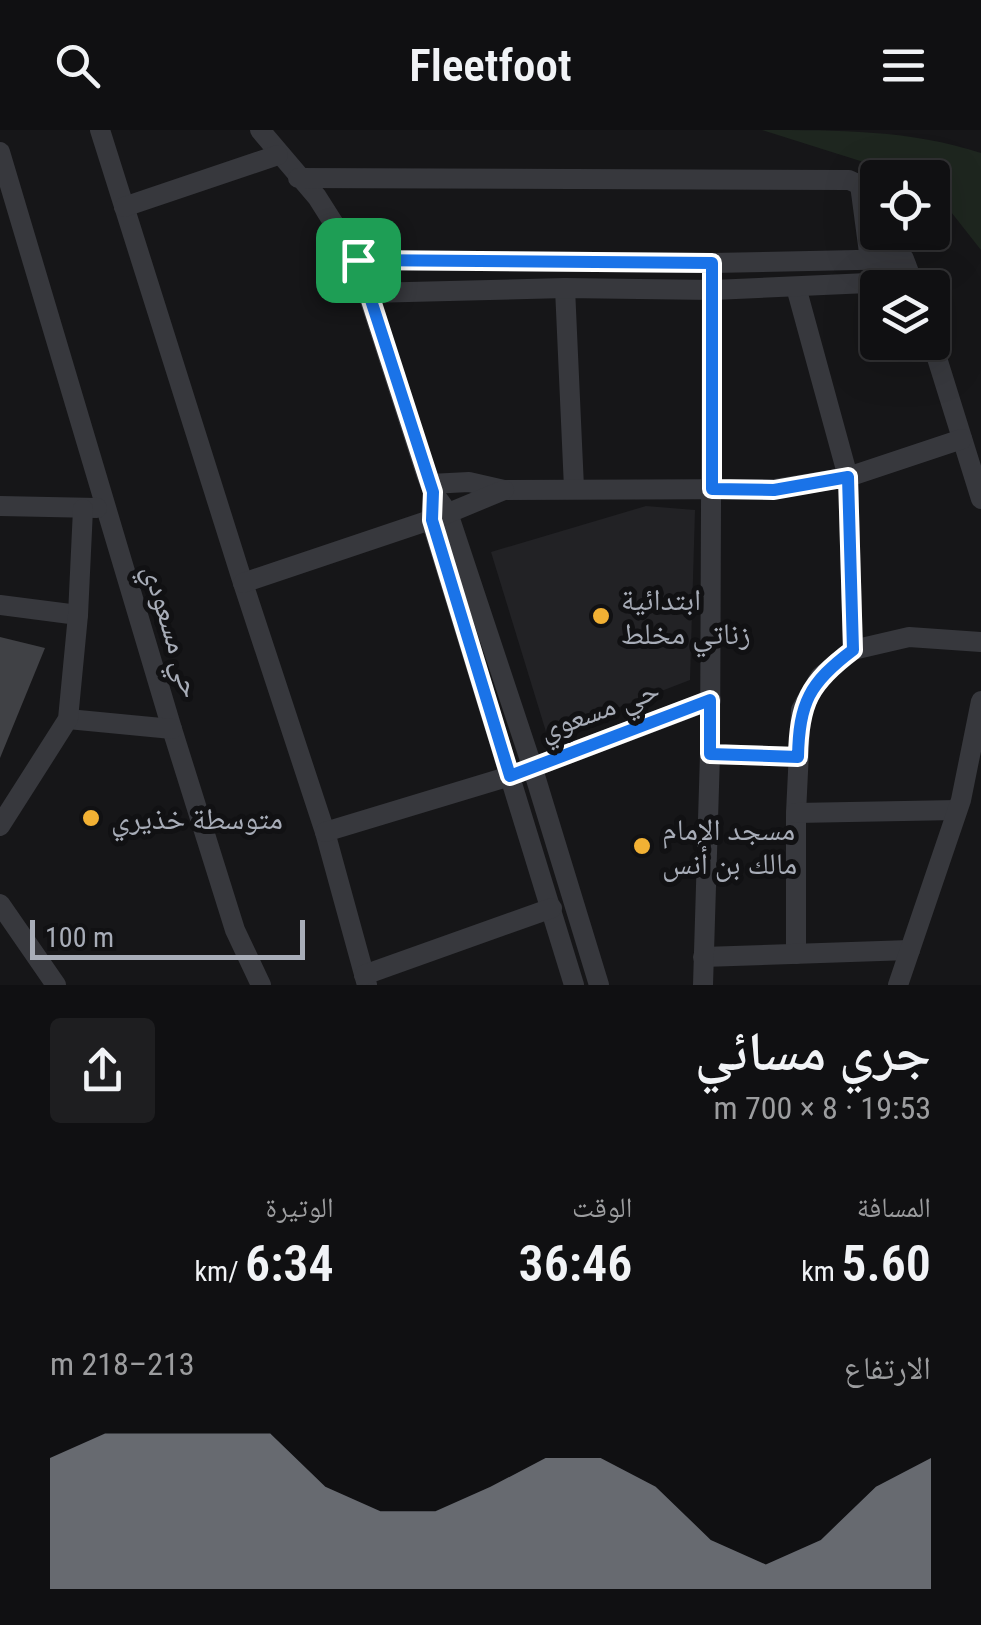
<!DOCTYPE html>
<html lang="ar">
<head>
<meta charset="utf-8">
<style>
	:root { --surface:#101012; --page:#1e1e20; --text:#f1f3f6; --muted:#9c9d9f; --line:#303032; --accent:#8c9099 }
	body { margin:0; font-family:"Roboto Condensed","Noto Naskh Arabic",sans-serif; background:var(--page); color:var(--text); direction:rtl; height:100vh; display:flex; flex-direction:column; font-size:38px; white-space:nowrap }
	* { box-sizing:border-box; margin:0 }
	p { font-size:32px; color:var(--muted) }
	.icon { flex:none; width:55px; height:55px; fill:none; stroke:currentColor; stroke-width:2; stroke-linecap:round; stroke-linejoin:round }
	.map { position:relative; height:855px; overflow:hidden; direction:ltr }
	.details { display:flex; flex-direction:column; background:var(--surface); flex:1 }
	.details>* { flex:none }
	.tools { position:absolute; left:860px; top:30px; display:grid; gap:20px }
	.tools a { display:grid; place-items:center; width:90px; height:90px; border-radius:10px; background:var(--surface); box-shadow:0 10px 40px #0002,0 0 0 2px var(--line); font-size:50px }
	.scale { position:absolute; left:30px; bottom:25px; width:275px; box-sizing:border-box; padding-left:10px; border:5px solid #a8adb8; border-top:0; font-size:28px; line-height:35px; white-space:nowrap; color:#a8adb8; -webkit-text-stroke:8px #111113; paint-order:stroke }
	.pin { position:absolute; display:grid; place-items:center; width:85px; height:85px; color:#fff; margin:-42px; border-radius:20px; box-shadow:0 5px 15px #0006 }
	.round { display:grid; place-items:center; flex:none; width:105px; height:105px; border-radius:10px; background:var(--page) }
	.overview { display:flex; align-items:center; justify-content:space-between; height:170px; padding:0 50px }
	h1 { font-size:55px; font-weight:600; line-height:75px }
	.figures { display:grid; grid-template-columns:repeat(3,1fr); gap:15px; height:170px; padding:10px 50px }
	.figures div { display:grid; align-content:center }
	.figures b { font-size:50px; font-weight:600 }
	.figures small { font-size:28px; font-weight:400 }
	.figures p { font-size:28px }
	.chart { height:280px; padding:20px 50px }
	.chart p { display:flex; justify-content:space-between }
	.chart svg { width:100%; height:180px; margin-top:10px; fill:var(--accent); opacity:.7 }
	header { display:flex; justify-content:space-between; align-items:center; height:130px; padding:0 50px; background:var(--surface); font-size:45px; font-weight:600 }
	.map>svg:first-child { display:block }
	.built { fill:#222225 }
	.green { fill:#1e261f }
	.building { fill:#404145 }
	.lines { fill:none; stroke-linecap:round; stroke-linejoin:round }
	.minor { stroke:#37383d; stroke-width:20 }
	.route-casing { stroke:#fff; stroke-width:20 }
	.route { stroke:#1a73e8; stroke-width:12 }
	.poi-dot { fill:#f2b134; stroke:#111113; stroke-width:4 }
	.labels { text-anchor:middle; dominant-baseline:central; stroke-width:10; stroke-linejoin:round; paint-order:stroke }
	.poi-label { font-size:30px; fill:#a8adb8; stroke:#111113; text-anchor:start }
	.street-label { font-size:30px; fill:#a8adb8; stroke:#111113 }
</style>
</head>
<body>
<header><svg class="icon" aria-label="menu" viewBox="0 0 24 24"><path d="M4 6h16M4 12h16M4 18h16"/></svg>Fleetfoot<svg class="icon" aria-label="search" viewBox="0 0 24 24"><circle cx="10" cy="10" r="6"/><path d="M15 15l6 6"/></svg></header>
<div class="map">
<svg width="981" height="855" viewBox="0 0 981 855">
	<rect width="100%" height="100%" fill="#161618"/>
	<polygon class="built" points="646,376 695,380 690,550 547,605 491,422"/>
	<path class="green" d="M762,0C838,0 911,0 981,23V120L944,73L933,64L932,48L911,47Z"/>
	<polygon class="building" points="0,507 45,518 0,628"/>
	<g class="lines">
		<g class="minor">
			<polyline points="100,0 243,453 325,702 367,855"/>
			<polyline points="260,0 317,67 357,130 426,344 433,362 448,383 532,636 599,855"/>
			<polyline points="0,22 172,599 235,800 261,855"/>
			<polyline points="298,48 849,50 860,55 870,130"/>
			<polyline points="124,77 278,25"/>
			<polyline points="357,130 712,133 904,129 915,158"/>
			<polyline points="796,157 848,347 853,520 820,547 801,580 796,683 796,824"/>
			<polyline points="565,158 574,358"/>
			<polyline points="368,163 565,158 713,160 913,151"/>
			<polyline points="932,212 981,369"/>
			<polyline points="430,354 469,352 504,360 774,359 848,347 962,309"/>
			<polyline points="433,362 431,390 574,855"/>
			<polyline points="0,376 97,378"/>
			<polyline points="243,453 439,387 504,360"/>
			<polyline points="0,475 78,485"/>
			<polyline points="853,520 909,507 981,512"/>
			<polyline points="68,589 172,599"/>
			<polyline points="710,624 798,627"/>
			<polyline points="796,683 957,680"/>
			<polyline points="0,696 68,589 78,485 83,379"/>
			<polyline points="325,702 510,646 711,570"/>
			<polyline points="0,774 56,855"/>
			<polyline points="703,827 910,820"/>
			<polyline points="364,845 552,778"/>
			<polyline points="703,855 710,624 712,133"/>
			<polyline points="898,855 961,670 981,571"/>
		</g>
	</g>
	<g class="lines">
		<defs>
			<path id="route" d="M358,130L712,133V359L774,360L848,347L853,520C809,553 799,573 798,627L710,624V570L510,646L432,390L433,362Z"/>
		</defs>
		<use href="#route" class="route-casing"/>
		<use href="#route" class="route"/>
	</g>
	<g class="poi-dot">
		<circle cx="601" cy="486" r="10"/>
		<circle cx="91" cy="688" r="10"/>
		<circle cx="642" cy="716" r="10"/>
	</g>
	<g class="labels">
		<g class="poi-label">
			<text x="621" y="469">ابتدائية<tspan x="621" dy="34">زناتي مخلط</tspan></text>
			<text x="111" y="688">متوسطة خذيري</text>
			<text x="662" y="699">مسجد الإمام<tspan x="662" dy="34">مالك بن أنس</tspan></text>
		</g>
		<g class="street-label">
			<text transform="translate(173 501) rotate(73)">حي مسعودي</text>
			<text transform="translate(599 579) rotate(-20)">حي مسعوي</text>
		</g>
	</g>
</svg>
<div class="tools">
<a><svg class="icon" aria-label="locate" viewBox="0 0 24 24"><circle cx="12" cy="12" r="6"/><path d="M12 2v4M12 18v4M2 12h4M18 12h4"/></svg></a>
<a><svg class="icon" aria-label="layers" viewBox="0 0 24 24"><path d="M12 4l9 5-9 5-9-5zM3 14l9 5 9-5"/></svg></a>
</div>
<div class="scale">100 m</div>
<div class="pin" style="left:358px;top:130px;background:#1e9e55"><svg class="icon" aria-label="arrive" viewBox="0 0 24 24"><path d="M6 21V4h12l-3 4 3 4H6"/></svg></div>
</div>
<section class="details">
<div class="overview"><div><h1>جري مسائي</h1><p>19:53 · 8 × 700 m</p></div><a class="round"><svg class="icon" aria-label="share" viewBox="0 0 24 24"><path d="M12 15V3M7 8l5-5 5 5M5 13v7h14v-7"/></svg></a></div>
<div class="figures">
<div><p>المسافة</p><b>5.60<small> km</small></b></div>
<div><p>الوقت</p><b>36:46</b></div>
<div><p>الوتيرة</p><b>6:34<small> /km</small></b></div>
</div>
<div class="chart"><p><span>الارتفاع</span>213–218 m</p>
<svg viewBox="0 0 160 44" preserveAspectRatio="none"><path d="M0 44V12L10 6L20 6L30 6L40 6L50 19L60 25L70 25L80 19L90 12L100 12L110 19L120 32L130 38L140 32L150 19L160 12V44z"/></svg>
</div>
</section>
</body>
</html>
